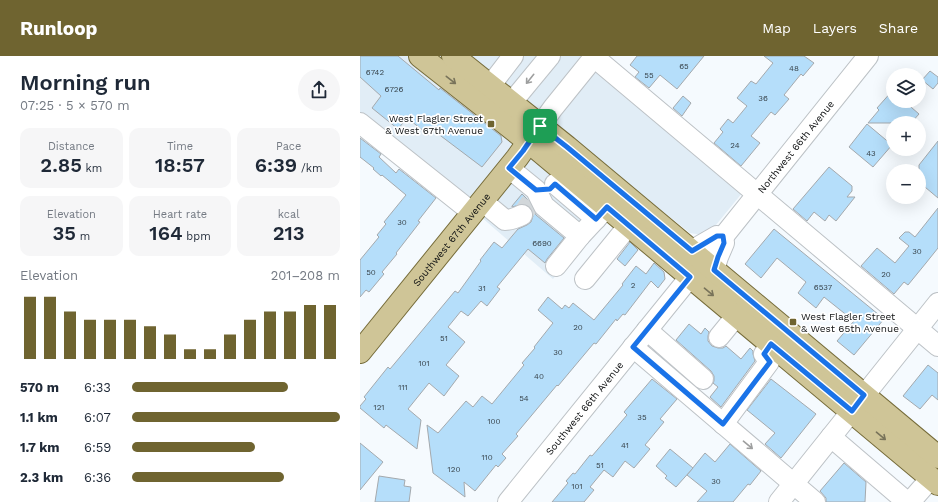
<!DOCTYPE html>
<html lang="en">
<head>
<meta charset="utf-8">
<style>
	:root { --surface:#fff; --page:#f6f6f7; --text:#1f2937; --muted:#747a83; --accent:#6f6430 }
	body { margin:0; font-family:"Work Sans",sans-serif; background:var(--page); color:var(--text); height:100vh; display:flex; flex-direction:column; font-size:15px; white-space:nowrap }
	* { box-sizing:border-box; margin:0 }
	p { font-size:13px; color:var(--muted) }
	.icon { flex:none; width:22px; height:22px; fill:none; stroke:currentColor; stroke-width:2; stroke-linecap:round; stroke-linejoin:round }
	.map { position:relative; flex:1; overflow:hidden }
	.details { display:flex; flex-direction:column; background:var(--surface); width:360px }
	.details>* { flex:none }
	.buttons { position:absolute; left:526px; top:12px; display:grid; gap:8px }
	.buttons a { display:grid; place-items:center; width:40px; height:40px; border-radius:50%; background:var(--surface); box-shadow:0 4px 16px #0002; font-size:20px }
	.pin { position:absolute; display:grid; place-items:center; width:34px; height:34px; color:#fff; margin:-17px; border-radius:8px; box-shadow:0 2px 6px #0006 }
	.round { display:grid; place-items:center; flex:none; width:42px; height:42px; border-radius:21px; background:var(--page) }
	.head { display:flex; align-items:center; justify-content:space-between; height:68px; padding:0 20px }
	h1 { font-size:22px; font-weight:600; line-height:30px }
	.figures { display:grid; grid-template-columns:repeat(3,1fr); gap:6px; height:68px; padding:4px 20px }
	.figures div { display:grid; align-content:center; border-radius:10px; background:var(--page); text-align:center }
	.figures b { font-size:20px; font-weight:600 }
	.figures small { font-size:11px; font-weight:400 }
	.figures p { font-size:11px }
	.chart { height:112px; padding:8px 20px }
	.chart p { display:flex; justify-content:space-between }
	.chart svg { width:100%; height:72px; margin-top:4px; stroke:var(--accent); stroke-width:6 }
	ul { padding:0 20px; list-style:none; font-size:13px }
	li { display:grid; grid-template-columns:64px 48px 1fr; align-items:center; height:30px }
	li i { height:10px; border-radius:5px; background:var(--accent) }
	header { display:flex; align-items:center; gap:24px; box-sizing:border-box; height:56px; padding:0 20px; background:var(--accent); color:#fff }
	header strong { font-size:19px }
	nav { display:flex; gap:22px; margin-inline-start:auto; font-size:14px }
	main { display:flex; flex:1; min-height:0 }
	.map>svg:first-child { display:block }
	.built { fill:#e1edf6 }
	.building { fill:#b5defa; stroke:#a4a9ad }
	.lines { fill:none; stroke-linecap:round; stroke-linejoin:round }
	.minor-tunnel { stroke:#d2d7da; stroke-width:20; stroke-dasharray:20 10; stroke-linecap:butt }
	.minor-casing { stroke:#bdc2c6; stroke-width:22 }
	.major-casing { stroke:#766c3a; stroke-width:24 }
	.minor { stroke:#fff; stroke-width:20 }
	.major { stroke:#cfc597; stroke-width:22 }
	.oneway { stroke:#9e9f9f }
	.oneway2 { stroke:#78735a }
	.route-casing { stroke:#fff; stroke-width:8 }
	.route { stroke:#1a73e8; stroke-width:5 }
	.poi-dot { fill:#6f6430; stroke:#fff; stroke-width:1.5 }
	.labels { text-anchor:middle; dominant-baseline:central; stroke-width:3.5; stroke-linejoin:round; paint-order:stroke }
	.number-label { font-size:8px; fill:#37434a }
	.poi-label { font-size:10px; fill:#0d0f10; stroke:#fff; text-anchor:end }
	.street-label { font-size:10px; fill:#0d0f10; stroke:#fff }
</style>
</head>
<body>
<header>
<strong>Runloop</strong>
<nav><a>Map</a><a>Layers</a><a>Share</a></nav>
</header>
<main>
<section class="details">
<div class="head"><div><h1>Morning run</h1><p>07:25 · 5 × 570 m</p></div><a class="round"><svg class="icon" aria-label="share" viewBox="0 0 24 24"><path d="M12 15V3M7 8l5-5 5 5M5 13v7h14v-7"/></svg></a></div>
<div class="figures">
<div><p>Distance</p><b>2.85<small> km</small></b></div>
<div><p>Time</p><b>18:57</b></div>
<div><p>Pace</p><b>6:39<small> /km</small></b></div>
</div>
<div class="figures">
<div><p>Elevation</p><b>35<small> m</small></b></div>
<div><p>Heart rate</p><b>164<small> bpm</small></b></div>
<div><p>kcal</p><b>213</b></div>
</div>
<div class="chart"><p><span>Elevation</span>201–208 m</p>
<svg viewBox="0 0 160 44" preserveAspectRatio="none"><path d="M5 44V6M15 44V6M25 44V15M35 44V20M45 44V20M55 44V20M65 44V24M75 44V29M85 44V38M95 44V38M105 44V29M115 44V20M125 44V15M135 44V15M145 44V11M155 44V11"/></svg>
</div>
<ul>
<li><b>570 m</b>6:33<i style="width:75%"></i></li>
<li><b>1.1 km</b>6:07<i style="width:100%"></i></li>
<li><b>1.7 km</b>6:59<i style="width:59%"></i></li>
<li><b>2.3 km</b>6:36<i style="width:73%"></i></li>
</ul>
</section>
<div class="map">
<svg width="578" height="446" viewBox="0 0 578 446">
	<rect width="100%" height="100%" fill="#f5fafe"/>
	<polygon class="built" points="0,0 224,0 383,136 351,175 342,179 330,177 271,130 193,223 98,141 0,62"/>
	<g class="building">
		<polygon points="0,0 38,0 79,34 80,32 141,80 142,86 122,111 73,74 69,79 47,62 38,73 12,52 21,40 0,21"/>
		<polygon points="277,0 344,0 317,33 300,19 289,32 275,21 279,16 270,9"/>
		<polygon points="404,0 444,0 454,7 443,20 441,18 424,39 429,43 415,59 411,56 391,80 400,87 381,110 354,87 363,76 360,73 368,63 373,67 387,50 377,42 391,25 396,28 413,7"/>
		<polygon points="570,15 578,21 578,27 573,33 562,24"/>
		<polygon points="533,34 533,45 544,45 559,58 551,67 508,67 519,54 517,52"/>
		<polygon points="323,40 331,47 322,60 313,52"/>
		<polygon points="507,68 532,89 513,111 489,91"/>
		<polygon points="0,82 21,98 19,101 36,117 39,113 76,142 58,165 60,166 36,197 37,198 22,216 24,218 9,236 6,234 0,241 0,204 19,181 17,179 26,168 24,166 46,139 22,119 21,120 13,113 14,112 0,101"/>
		<polygon points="578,85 578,142 559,126 559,109"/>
		<polygon points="469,111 492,130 492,135 487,141 495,141 476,165 469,159 465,165 454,156 447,165 433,153"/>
		<polygon points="162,138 167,143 176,159 204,182 187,203 185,207 168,193 137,231 140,233 127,250 121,245 108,260 101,255 88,271 105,286 86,309 99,320 84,340 69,327 48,353 61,364 57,393 26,369 24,372 0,352 0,350 6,343 4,341 28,311 30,313 95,235 98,237 121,205 120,204 134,186 142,192 158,173 167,169 171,166 173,160 173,154 169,150 163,148 152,151 152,150"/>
		<polygon points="578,152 578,192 566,207 548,229 544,226 534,238 501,210 517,192 535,207 549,190 539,182 545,176 549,176 555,181"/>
		<polygon points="414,173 524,263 494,299 477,285 494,265 464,241 456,252 438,237 446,226 417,202 401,222 385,208"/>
		<polygon points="270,186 278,194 265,210 257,203"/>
		<polygon points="294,207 304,216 305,223 298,232 291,225 265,259 263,258 257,265 256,263 236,288 234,287 198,330 197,329 156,378 158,380 142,398 146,402 138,411 136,409 115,435 104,426 105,441 73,417 67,369 78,377 106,345 113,351 122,340 132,348 164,309 162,307 175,292 174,291 193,267 178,254 188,241 202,253 205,249 209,252 213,247 234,264 263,229 262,228 276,210 286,218"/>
		<polygon points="329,268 341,278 345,272 349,276 348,280 348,285 352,290 358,292 363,292 366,290 381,303 390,292 393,295 393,298 395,305 361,351 350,341 358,331 353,327 354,325 354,320 351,315 316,284"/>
		<polygon points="568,309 578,317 578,344 572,339 560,353 543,340"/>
		<polygon points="292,323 317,343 300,363 304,366 285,389 290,393 274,412 265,405 253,421 244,414 230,431 234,434 224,446 192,446 208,427 206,425 213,417 215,418 230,399 232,400 267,359 264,356"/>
		<polygon points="411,323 456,358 421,402 405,388 415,377 387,354"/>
		<polygon points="0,387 23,406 0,434"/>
		<polygon points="370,388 401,415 390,429 388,428 373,446 337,446 347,435 327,419 345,397 355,406"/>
		<polygon points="310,393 333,412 316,431 305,422 307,420 296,410"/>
		<polygon points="484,407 506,426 505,446 466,446 466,442 460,435"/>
		<polygon points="19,420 45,424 44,430 51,431 49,446 15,446"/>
	</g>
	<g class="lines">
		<polyline class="minor-tunnel" points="162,159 171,146"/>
		<defs>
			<g id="minor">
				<polyline points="234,1 578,290"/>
				<polyline points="130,30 153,0"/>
				<polyline points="152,46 190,0"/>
				<polyline points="0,67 113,157"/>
				<polyline points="180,70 193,52 235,0"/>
				<polyline points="149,112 176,134 184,150 220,180"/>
				<polyline points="195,128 236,163"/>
				<path d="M122,145L145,164C150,164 158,161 162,159"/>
				<path id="s1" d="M363,181L508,0"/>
				<polyline points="331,195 357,180 363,181"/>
				<polyline points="196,210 220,180 247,151"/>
				<polyline points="354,214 358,201 364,187 363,181"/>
				<polyline points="225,223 269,169"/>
				<polyline points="287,274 343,323"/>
				<polyline points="359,281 377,259"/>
				<polyline points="273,291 455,446"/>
				<polyline points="363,368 409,306 404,298 411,288"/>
				<polyline points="471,381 547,446"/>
				<path id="s2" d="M148,446L330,221"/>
				<polyline points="419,446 578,247"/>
				<polyline points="550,446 571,422"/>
			</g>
			<g id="major">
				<polyline points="60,0 169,86 578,428"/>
				<polyline points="93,0 207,91 578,401"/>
				<path id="s3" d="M0,296L157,102L177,74"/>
			</g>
		</defs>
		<use href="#minor" class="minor-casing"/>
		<use href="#major" class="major-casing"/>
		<use href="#minor" class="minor"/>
		<use href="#major" class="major"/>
	</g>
	<defs><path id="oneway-shaft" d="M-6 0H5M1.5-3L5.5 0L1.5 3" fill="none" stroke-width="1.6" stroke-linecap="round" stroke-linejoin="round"/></defs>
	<g class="oneway">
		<use href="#oneway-shaft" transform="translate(170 23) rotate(129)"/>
		<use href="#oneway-shaft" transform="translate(388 389) rotate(40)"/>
	</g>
	<g class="oneway2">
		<use href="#oneway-shaft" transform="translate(91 24) rotate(38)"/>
		<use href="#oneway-shaft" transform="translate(349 236) rotate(40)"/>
		<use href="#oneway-shaft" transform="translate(521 380) rotate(40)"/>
	</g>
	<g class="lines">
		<defs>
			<polygon id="route" points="180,70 207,91 332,195 357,180 363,180 364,187 358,201 354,214 504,339 492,355 411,288 404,298 410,306 363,368 273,291 330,221 247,151 236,163 195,128 190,133 176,134 149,112 163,95"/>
		</defs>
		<use href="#route" class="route-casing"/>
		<use href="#route" class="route"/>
	</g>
	<g class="poi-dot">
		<rect x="127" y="64" width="8" height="8" rx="2"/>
		<rect x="429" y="262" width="8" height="8" rx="2"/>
	</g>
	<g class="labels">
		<g class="number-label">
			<text x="324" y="10">65</text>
			<text x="434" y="12">48</text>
			<text x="15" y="16">6742</text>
			<text x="289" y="19">55</text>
			<text x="34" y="33">6726</text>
			<text x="403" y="42">36</text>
			<text x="375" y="89">24</text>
			<text x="511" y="97">43</text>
			<text x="42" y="166">30</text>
			<text x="182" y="187">6690</text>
			<text x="557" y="195">30</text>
			<text x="11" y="216">50</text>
			<text x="526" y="218">20</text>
			<text x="273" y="229">2</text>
			<text x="463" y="231">6537</text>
			<text x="122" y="232">31</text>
			<text x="218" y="271">20</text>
			<text x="84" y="282">51</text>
			<text x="198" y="296">30</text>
			<text x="64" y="307">101</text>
			<text x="179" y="320">40</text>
			<text x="43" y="331">111</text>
			<text x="164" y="342">54</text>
			<text x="19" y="351">121</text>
			<text x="282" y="361">35</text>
			<text x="134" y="365">100</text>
			<text x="265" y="389">41</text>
			<text x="127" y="401">110</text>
			<text x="240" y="409">51</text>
			<text x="94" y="413">120</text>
			<text x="356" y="425">30</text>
			<text x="217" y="430">101</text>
		</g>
		<g class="poi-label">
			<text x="123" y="62">West Flagler Street<tspan x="123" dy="12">&amp; West 67th Avenue</tspan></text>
			<text x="441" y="260" text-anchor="start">West Flagler Street<tspan x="441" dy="12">&amp; West 65th Avenue</tspan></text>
		</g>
		<g class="street-label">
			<text stroke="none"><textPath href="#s1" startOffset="116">Northwest 66th Avenue</textPath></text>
			<text stroke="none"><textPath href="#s3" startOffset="145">Southwest 67th Avenue</textPath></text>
			<text stroke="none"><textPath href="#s2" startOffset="121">Southwest 66th Avenue</textPath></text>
		</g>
	</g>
</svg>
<div class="buttons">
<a><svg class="icon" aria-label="layers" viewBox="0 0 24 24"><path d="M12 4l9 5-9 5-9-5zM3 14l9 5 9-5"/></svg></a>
<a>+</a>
<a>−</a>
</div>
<div class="pin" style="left:180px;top:70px;background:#1e9e55"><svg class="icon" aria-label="arrive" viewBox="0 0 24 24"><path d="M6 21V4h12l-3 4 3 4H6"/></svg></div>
</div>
</main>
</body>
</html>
